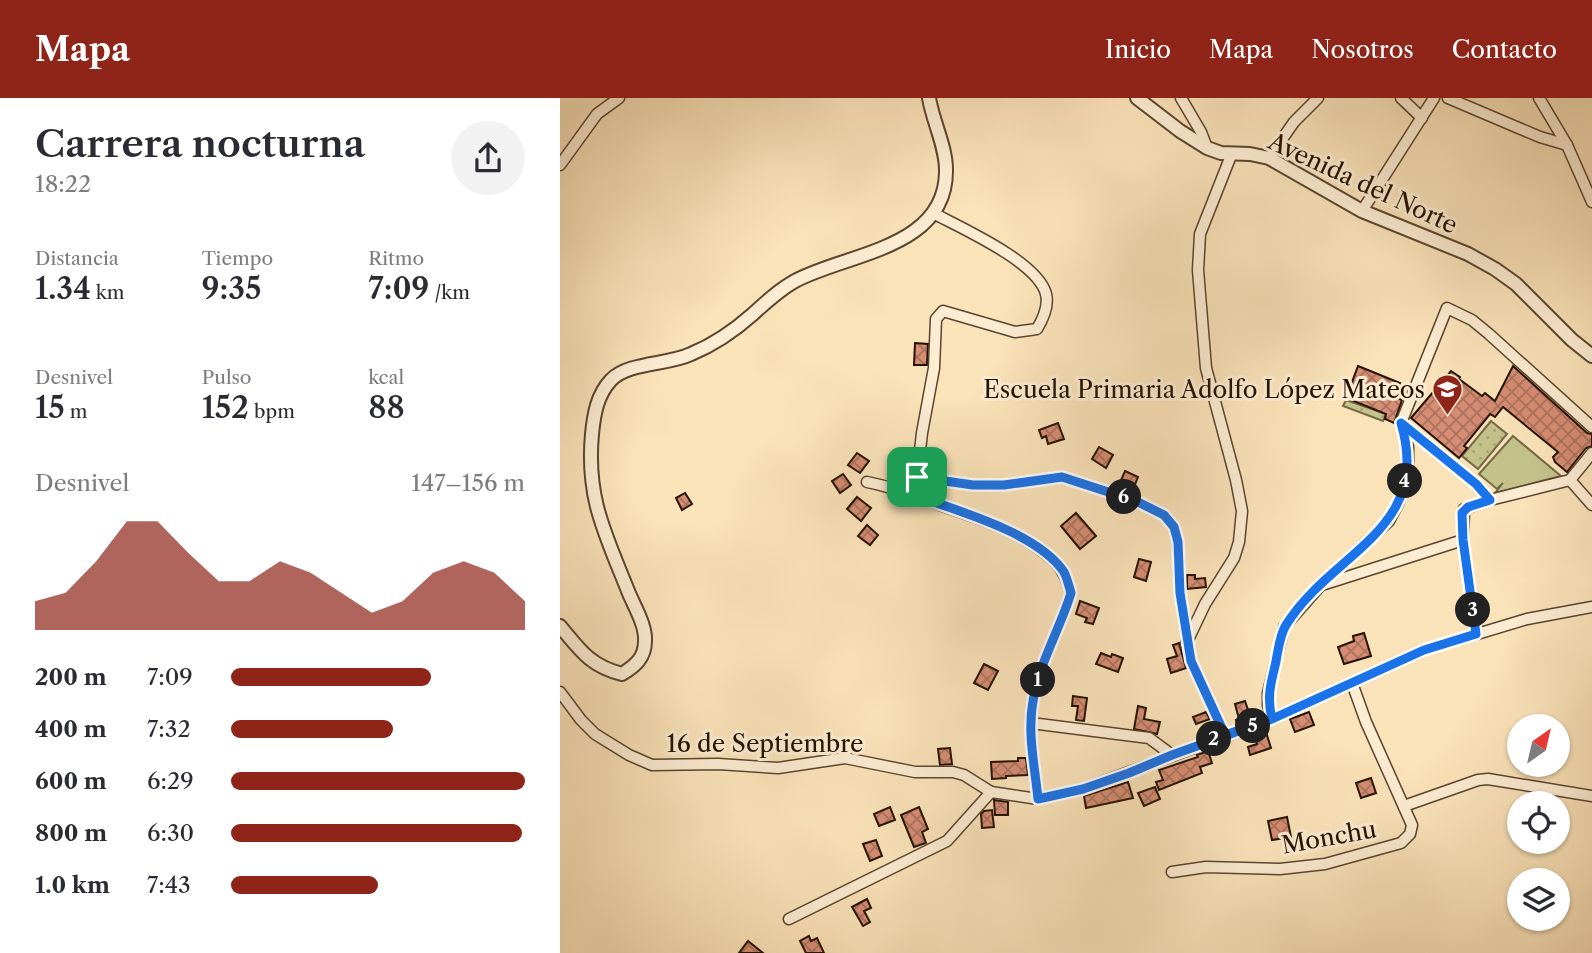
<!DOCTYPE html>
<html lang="es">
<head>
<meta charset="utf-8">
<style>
	:root { --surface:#fff; --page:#f2f2f3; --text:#2b2b33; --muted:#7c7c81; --accent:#8f2418 }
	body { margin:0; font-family:"Libre Caslon Text",serif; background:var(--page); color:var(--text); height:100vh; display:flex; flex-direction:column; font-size:26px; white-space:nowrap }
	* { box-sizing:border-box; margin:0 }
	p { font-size:23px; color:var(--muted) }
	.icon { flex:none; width:38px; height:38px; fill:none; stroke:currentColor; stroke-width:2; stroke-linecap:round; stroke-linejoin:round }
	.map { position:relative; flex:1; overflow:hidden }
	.drawer { display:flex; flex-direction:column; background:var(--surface); width:560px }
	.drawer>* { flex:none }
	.needle { width:46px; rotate:34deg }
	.buttons { position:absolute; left:947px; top:616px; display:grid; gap:14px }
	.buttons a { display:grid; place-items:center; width:63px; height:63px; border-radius:50%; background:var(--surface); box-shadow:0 2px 5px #0004; font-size:35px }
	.pin { position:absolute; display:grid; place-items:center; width:60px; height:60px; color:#fff; margin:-30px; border-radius:14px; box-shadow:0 4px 10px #0006 }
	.km { position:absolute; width:35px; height:35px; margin:-18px; border-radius:50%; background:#222; color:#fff; font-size:19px; line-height:35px; text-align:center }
	.round { display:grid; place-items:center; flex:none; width:74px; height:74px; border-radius:37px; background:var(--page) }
	.overview { display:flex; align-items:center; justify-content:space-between; height:119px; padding:0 35px }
	h1 { font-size:38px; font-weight:600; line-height:52px }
	.figures { display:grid; grid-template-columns:repeat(3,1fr); gap:10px; height:119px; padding:7px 35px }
	.figures div { display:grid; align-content:center }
	.figures b { font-size:30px; font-weight:600 }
	.figures small { font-size:19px; font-weight:400 }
	.figures p { font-size:19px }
	.chart { height:196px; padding:14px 35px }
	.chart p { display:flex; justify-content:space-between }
	.chart svg { width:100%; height:126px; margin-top:7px; fill:var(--accent); opacity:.7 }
	ul { padding:0 35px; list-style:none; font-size:23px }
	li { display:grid; grid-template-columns:112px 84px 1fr; align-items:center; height:52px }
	li i { height:18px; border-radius:9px; background:var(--accent) }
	header { display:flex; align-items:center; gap:42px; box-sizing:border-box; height:98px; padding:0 35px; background:var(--accent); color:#fff }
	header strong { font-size:33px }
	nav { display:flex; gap:38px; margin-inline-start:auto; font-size:24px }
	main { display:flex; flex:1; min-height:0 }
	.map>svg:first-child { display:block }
	.grass { fill:#c4c28b; stroke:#746a46; stroke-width:2 }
	.park { fill:url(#park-dots); stroke:#746a46; stroke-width:2 }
	.building { fill:url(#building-cross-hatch); stroke:#241102; stroke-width:2 }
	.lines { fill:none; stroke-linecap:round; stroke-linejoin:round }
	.minor-casing { stroke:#5a4530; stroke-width:13 }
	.tertiary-casing { stroke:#5a4530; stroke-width:16 }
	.minor { stroke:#fcecd2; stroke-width:10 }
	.tertiary { stroke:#fcecd2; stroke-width:12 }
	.route-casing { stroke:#fff; stroke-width:14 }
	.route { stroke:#1a73e8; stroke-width:9 }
	.labels { text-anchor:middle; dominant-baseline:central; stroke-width:6; stroke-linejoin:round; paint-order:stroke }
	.street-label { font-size:24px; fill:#241102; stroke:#fcecd2 }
	.poi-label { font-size:24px; fill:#241102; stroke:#fcecd2; text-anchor:end }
</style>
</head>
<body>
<header>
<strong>Mapa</strong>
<nav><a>Inicio</a><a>Mapa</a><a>Nosotros</a><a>Contacto</a></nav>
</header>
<main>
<section class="drawer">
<div class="overview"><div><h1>Carrera nocturna</h1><p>18:22</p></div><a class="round"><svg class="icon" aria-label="share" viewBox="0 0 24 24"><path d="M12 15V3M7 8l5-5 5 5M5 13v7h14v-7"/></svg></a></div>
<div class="figures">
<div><p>Distancia</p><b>1.34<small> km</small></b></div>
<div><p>Tiempo</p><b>9:35</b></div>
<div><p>Ritmo</p><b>7:09<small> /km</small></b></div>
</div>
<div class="figures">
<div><p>Desnivel</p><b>15<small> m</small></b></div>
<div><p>Pulso</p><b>152<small> bpm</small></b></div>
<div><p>kcal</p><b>88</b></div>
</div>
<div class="chart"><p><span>Desnivel</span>147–156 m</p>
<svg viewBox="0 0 160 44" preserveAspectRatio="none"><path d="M0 44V34L10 31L20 20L30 6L40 6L50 17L60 27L70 27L80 20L90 24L100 31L110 38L120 34L130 24L140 20L150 24L160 34V44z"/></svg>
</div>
<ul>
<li><b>200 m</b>7:09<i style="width:68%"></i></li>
<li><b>400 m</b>7:32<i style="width:55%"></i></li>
<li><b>600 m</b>6:29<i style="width:100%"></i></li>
<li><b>800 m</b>6:30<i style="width:99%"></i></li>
<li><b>1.0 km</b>7:43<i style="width:50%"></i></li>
</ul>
</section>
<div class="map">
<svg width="1032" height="855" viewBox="0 0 1032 855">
	<defs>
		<pattern id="park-dots" width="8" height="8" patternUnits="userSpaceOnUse" patternTransform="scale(1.75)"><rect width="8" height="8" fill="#c4c28b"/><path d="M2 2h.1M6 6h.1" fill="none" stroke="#a8a676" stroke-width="1.8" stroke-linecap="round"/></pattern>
		<pattern id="building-cross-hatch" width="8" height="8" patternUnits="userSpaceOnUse" patternTransform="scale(1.75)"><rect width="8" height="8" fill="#d58d73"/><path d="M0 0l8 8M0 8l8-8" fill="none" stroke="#ad725c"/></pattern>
	</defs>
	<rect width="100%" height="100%" fill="#fae2b9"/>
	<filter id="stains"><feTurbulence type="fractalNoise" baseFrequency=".00286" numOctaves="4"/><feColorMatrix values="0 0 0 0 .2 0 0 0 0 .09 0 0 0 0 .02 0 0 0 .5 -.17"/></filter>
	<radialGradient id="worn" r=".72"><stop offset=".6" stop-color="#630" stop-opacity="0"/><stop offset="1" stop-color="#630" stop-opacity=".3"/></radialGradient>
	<polygon class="grass" points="953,338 1001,378 935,395 943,385 937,391 919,376"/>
	<g class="park">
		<polygon points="786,302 826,316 823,323 783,308"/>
		<polygon points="931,323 947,336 918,371 902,358"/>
	</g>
	<g class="building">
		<polygon points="355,245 368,246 367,267 354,267"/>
		<polygon points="798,268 840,285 834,298 842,302 834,325 825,321 826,316 786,300"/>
		<polygon points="953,268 1027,335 1032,336 1032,348 1026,350 1007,374 995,364 993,359 998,354 943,309 935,319 930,316 904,348 907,350 899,360 851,320 891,273 900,279 899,281 922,298 925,295 935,303"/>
		<polygon points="498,325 504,341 488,346 486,338 482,340 479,332"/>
		<polygon points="539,349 553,357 546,370 532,361"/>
		<polygon points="297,355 309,363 300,375 288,367"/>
		<polygon points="340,360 351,367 341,385 328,380"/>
		<polygon points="565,373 578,379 572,394 558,389"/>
		<polygon points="283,376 291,387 280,395 272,383"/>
		<polygon points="125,395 132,406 122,412 116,400"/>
		<polygon points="297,399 311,410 301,423 287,411"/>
		<polygon points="516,415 536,438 520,451 501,428"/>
		<polygon points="307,427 318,437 310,447 298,438"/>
		<polygon points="579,461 591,464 586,483 574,479"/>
		<polygon points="627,477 635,477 635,481 645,480 646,489 627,491"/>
		<polygon points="520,503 539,510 533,526 525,524 527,520 516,516"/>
		<polygon points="804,535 811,558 784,566 778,549 794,543 793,538"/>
		<polygon points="619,545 626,570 611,575 607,561 617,558 613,547"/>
		<polygon points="541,555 551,559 552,556 563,560 558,574 536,566"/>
		<polygon points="424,566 438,573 428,592 414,585"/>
		<polygon points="513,598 527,600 524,623 516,622 518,608 512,608"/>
		<polygon points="685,603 691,621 677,626 676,622 679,621 675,606"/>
		<polygon points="578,608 586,610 584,621 600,624 597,636 574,631"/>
		<polygon points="646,614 650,621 636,626 633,619"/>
		<polygon points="749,614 754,627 735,634 730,621"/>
		<polygon points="706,634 711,650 690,657 688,649 697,646 694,637"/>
		<polygon points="390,650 392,666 380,667 378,651"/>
		<polygon points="648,653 652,665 640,669 642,675 599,692 596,684 603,682 599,672 638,659 637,657"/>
		<polygon points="458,660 466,660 468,677 446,678 446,680 432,681 431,664 458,663"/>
		<polygon points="811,680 816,695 801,700 796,685"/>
		<polygon points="568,684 573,700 526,710 524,698"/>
		<polygon points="595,689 600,701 584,708 578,695"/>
		<polygon points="434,702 448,704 448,717 435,717"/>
		<polygon points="330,709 335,722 319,728 314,716"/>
		<polygon points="359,709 368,731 362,734 366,745 354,749 341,717"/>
		<polygon points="432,712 434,729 422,730 421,716 424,713"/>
		<polygon points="727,719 731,739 712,742 708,723"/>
		<polygon points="316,742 322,758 310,763 303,746"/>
		<polygon points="307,801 311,810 304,813 310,824 303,828 292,809"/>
		<polygon points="249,838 251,843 257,840 264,855 246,855 240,843"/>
		<polygon points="188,843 203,855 179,855"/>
	</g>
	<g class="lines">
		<defs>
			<g id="minor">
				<polyline points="621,0 641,34 647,50"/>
				<polyline points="841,0 862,20"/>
				<polyline points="888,0 980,39 1007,47"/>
				<polyline points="979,0 1007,47 1032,104"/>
				<polyline points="709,60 734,24 758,0"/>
				<polyline points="0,67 37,16 59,0"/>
				<polyline points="802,113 874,0"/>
				<polyline points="842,326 916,386 930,402"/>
				<polyline points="357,379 413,387 444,387 502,379 576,403 604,417 614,429 618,444 620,495 631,563 665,637"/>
				<polyline points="1010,382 1032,355"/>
				<polyline points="1010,382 1032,407"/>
				<path d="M307,384C332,389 357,398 380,407C420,421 461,433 493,462C503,471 507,482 511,495C500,531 479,565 473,603C467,634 475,669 478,701"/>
				<path d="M350,396L357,379L362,335L374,270L376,221L383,213L455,234L477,231C483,221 489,208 486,196C478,164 401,130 373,115"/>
				<polyline points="765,486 903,442"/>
				<polyline points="916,536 903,442 904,411 930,402 1010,382"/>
				<polyline points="626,546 645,506 674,460 679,444 682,413 676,382 646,270 638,172 640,136 672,55"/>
				<polyline points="0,594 21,622 35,636 69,657 92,667 158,666 218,670 285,660 355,674 393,674 404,677 431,694"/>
				<polyline points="712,621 708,607 708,595 724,529 761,487 829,423 838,406 845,388 848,363 848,349 841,325 887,210 912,222 929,236 1032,329"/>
				<polyline points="471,625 589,640 612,657"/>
				<polyline points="844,708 918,682 928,681 1032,698"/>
				<polyline points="612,774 646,769 720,771 765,766 841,745 850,736 852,727 806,624 792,585"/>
				<polyline points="229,821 387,743 431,694 478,701 523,691 712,621 864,552 967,521 1032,509"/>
			</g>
			<g id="tertiary">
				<polyline points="577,0 620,33 647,50 661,55 690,56 709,60 802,113 908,156 935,171 956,186 1012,242 1032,258"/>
				<path d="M0,528C20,552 30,568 62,576C75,568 85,560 85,543C86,527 74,508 68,493C45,435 26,400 32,336C34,316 37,297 51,282C68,264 108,267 131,256C153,247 175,232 193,216C206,204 219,192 235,183C287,155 387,151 386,72C386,48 373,24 369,0"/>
			</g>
		</defs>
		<use href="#minor" class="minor-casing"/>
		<use href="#tertiary" class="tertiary-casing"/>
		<use href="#minor" class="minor"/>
		<use href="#tertiary" class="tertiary"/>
	</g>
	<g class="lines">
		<defs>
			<path id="route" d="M357,379L350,396C395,412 477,434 504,474C507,480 509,488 511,495C500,531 479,565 473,603C467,635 475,669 478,701L523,691L569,675L612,657L712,621L864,552L916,536L903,442L902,415L908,409L930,402L916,386L841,325C873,433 772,453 726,527C719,538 718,555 715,568C710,588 707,601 712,621L665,637L631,563L620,495L618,444L614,429L604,417L576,403L502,379L444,387H413L357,379"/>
		</defs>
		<use href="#route" class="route-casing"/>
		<use href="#route" class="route"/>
	</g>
	<defs>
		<symbol id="school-pin" viewBox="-11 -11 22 30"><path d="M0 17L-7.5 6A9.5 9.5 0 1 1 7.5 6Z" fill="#8f2418" stroke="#fcecd2"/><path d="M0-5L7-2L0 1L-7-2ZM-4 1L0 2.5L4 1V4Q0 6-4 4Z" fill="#fff"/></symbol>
	</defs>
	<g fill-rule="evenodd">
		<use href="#school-pin" x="870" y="274" width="35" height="47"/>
	</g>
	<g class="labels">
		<g class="street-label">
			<text transform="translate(803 85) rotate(25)">Avenida del Norte</text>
			<text x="205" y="645">16 de Septiembre</text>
			<text transform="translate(769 739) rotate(-10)">Monchu</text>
		</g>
		<g class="poi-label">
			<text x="865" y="291">Escuela Primaria Adolfo López Mateos</text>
		</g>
	</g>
	<rect width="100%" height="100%" filter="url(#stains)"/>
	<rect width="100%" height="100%" fill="url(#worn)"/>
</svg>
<div class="buttons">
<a><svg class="needle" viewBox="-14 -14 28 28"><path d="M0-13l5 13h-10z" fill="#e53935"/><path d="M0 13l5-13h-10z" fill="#7c7c81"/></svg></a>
<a><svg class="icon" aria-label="locate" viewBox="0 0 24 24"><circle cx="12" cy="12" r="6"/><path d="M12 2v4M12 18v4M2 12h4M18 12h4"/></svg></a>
<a><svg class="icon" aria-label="layers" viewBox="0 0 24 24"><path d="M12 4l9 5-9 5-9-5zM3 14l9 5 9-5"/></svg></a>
</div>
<div class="pin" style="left:357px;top:379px;background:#1e9e55"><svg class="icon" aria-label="arrive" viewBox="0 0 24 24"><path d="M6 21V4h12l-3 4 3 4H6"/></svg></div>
<b class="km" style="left:478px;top:582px">1</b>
<b class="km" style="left:654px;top:641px">2</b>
<b class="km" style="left:913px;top:512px">3</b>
<b class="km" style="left:845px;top:383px">4</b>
<b class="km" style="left:693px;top:628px">5</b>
<b class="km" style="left:564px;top:399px">6</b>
</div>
</main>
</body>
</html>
